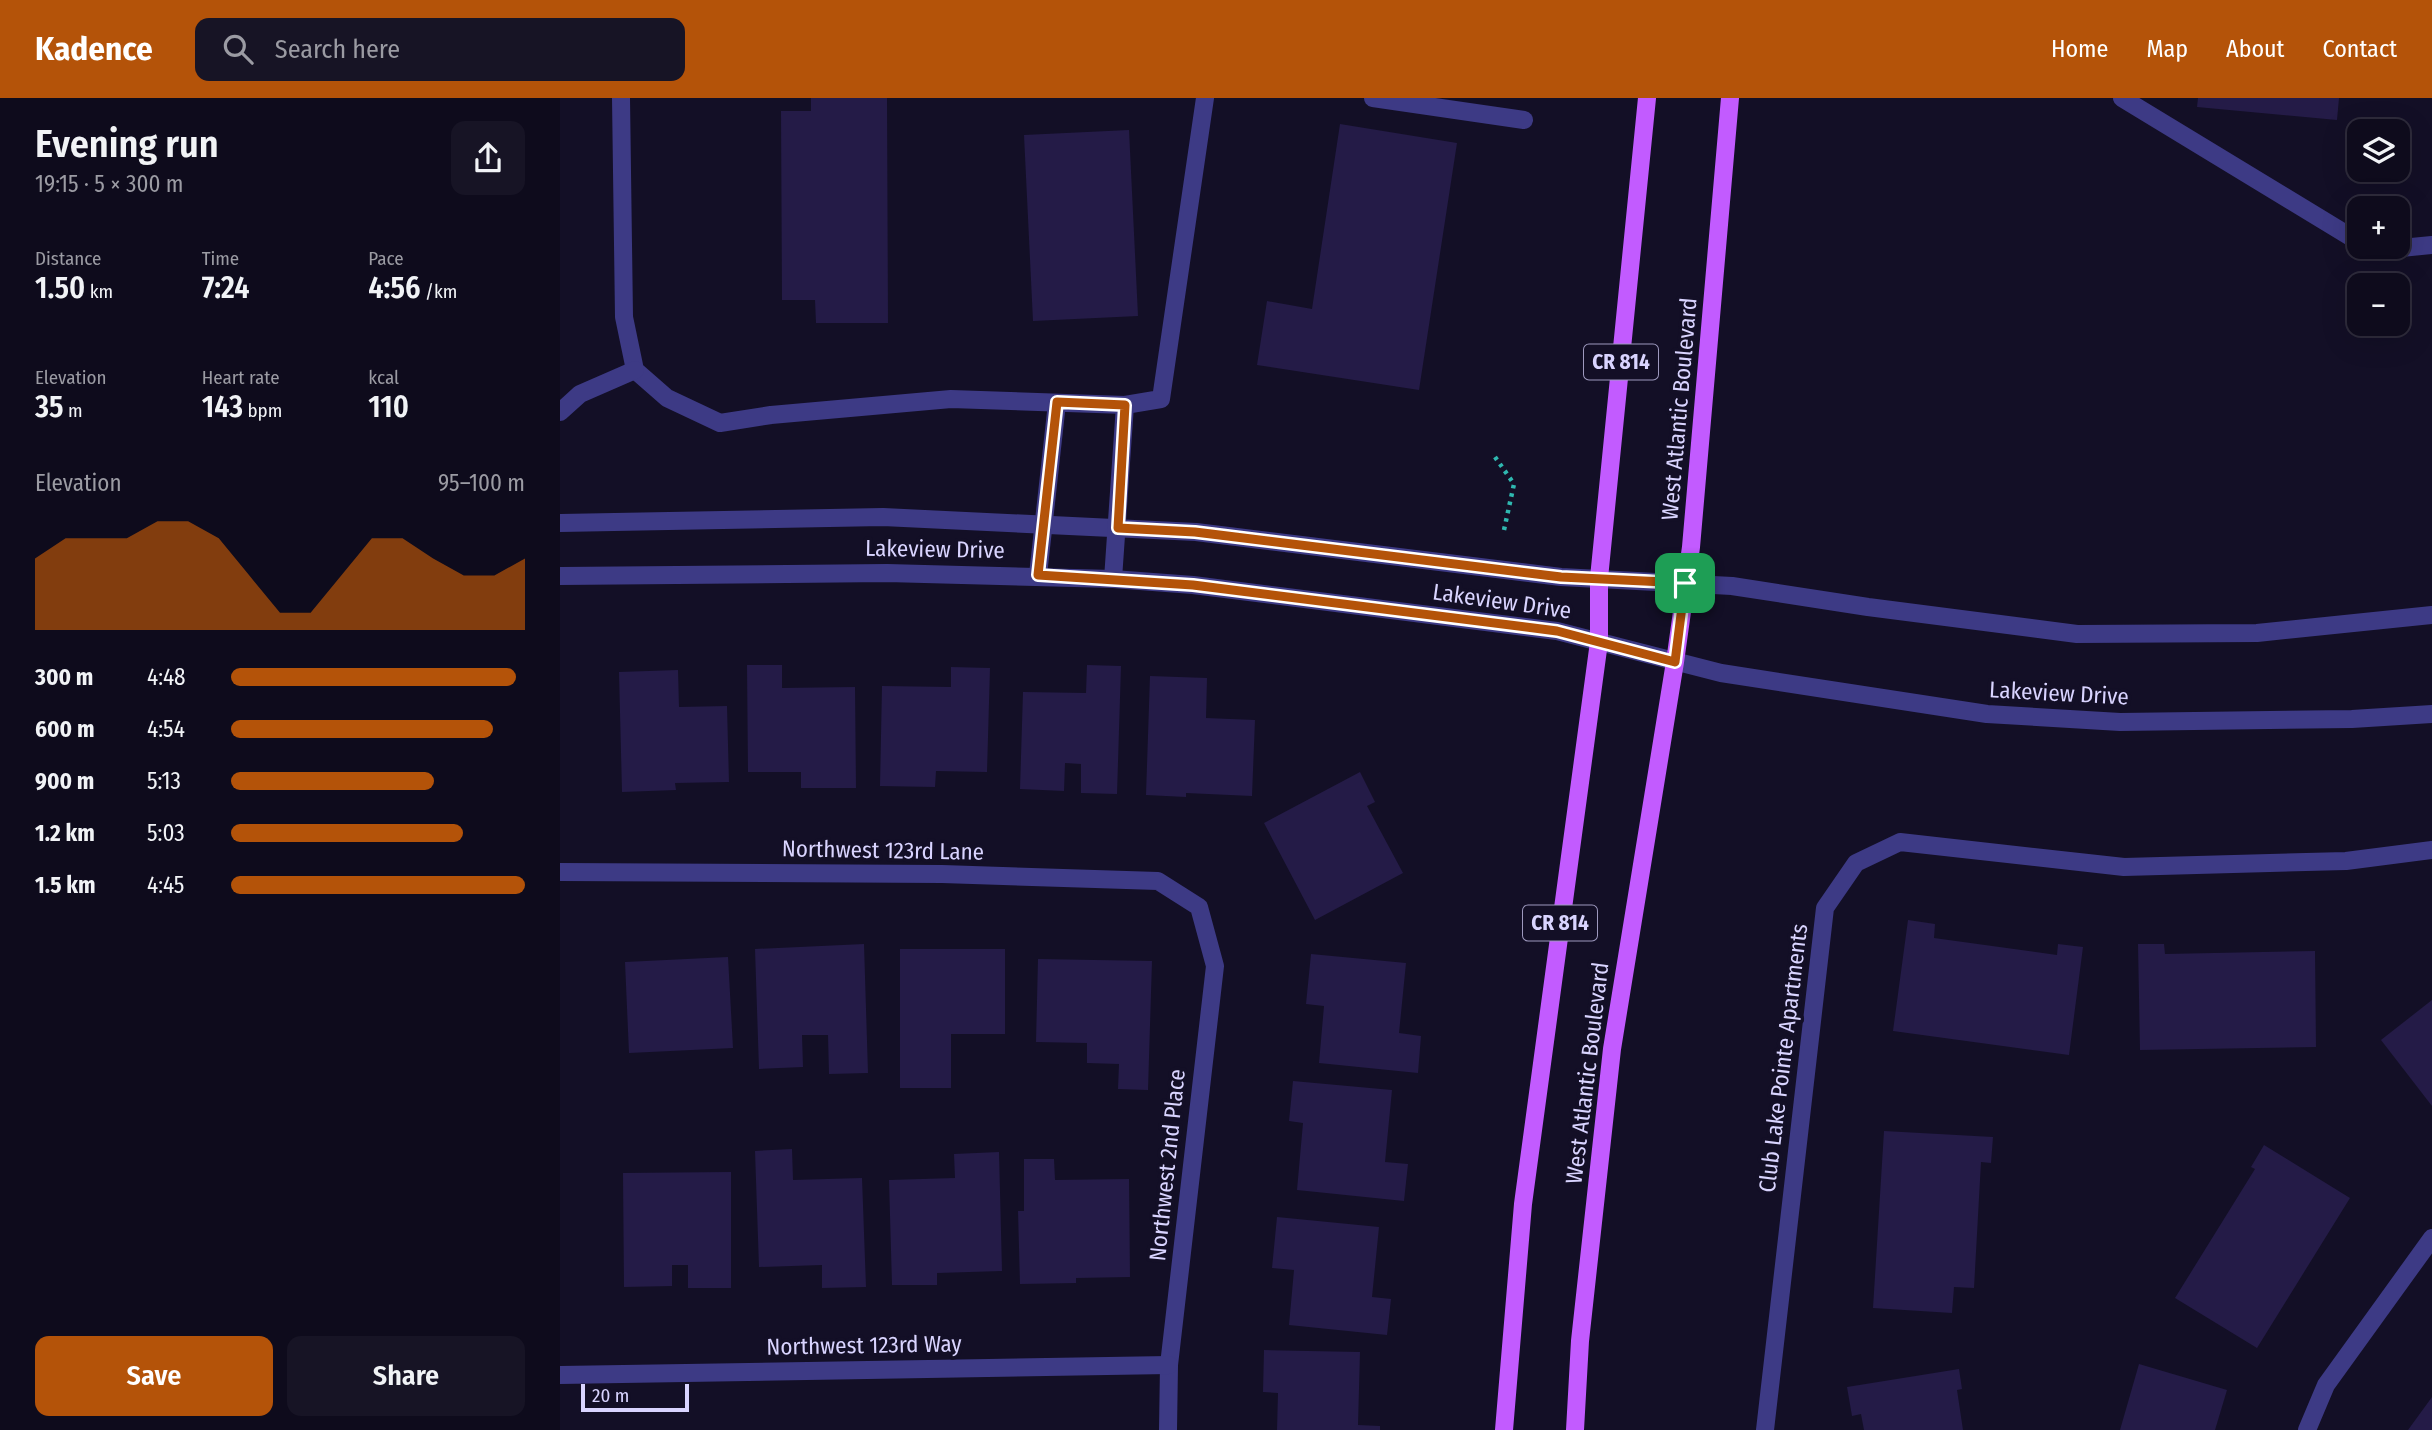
<!DOCTYPE html>
<html lang="en">
<head>
<meta charset="utf-8">
<style>
	:root { --surface:#0e0b1c; --page:#171425; --text:#f1f3f6; --muted:#9b9ba3; --line:#2e2b3b; --accent:#b45309 }
	body { margin:0; font-family:"Fira Sans Condensed",sans-serif; background:var(--page); color:var(--text); height:100vh; display:flex; flex-direction:column; font-size:26px; white-space:nowrap }
	* { box-sizing:border-box; margin:0 }
	p { font-size:23px; color:var(--muted) }
	.icon { flex:none; width:38px; height:38px; fill:none; stroke:currentColor; stroke-width:2; stroke-linecap:round; stroke-linejoin:round }
	.map { position:relative; flex:1; overflow:hidden }
	.details { display:flex; flex-direction:column; background:var(--surface); width:560px }
	.details>* { flex:none }
	.controls { position:absolute; left:1787px; top:21px; display:grid; gap:14px }
	.controls a { display:grid; place-items:center; width:63px; height:63px; border-radius:14px; background:var(--surface); box-shadow:0 7px 28px #0002,0 0 0 2px var(--line); font-size:35px }
	.scale { position:absolute; left:21px; bottom:18px; width:108px; box-sizing:border-box; padding-left:7px; border:4px solid #d9d4ff; border-top:0; font-size:19px; line-height:24px; white-space:nowrap; color:#d9d4ff; -webkit-text-stroke:5px #130f26; paint-order:stroke }
	.pin { position:absolute; display:grid; place-items:center; width:60px; height:60px; color:#fff; margin:-30px; border-radius:14px; box-shadow:0 4px 10px #0006 }
	.round { display:grid; place-items:center; flex:none; width:74px; height:74px; border-radius:14px; background:var(--page) }
	.head { display:flex; align-items:center; justify-content:space-between; height:119px; padding:0 35px }
	h1 { font-size:38px; font-weight:600; line-height:52px }
	.metrics { display:grid; grid-template-columns:repeat(3,1fr); gap:10px; height:119px; padding:7px 35px }
	.metrics div { display:grid; align-content:center }
	.metrics b { font-size:30px; font-weight:600 }
	.metrics small { font-size:19px; font-weight:400 }
	.metrics p { font-size:19px }
	.chart { height:196px; padding:14px 35px }
	.chart p { display:flex; justify-content:space-between }
	.chart svg { width:100%; height:126px; margin-top:7px; fill:var(--accent); opacity:.7 }
	.button { display:flex; gap:14px; margin-top:auto; padding:14px 35px }
	.button a { flex:1; height:80px; border-radius:14px; background:var(--accent); color:#fff; font-size:28px; font-weight:600; line-height:80px; text-align:center }
	.button a+a { background:var(--page); color:var(--text) }
	ul { padding:0 35px; list-style:none; font-size:23px }
	li { display:grid; grid-template-columns:112px 84px 1fr; align-items:center; height:52px }
	li i { height:18px; border-radius:9px; background:var(--accent) }
	header { display:flex; align-items:center; gap:42px; box-sizing:border-box; height:98px; padding:0 35px; background:var(--accent); color:#fff }
	header strong { font-size:33px }
	nav { display:flex; gap:38px; margin-inline-start:auto; font-size:24px }
	.search { width:490px; height:63px; background:var(--page); display:flex; align-items:center; gap:18px; box-sizing:border-box; padding:0 24px; border-radius:14px; color:var(--muted); font-size:26px }
	main { display:flex; flex:1; min-height:0 }
	.map>svg:first-child { display:block }
	.building { fill:#241b47 }
	.lines { fill:none; stroke-linecap:round; stroke-linejoin:round }
	.path { stroke:#2fb8b0; stroke-width:4.5; stroke-dasharray:3.5 5; stroke-linecap:butt }
	.minor { stroke:#3d3a85; stroke-width:18 }
	.major { stroke:#c25bff; stroke-width:18 }
	.route-casing { stroke:#fff; stroke-width:14 }
	.route { stroke:#b45309; stroke-width:9 }
	.labels { text-anchor:middle; dominant-baseline:central; stroke-width:7; stroke-linejoin:round; paint-order:stroke }
	.shield { fill:#130f26; stroke:#9e99be; stroke-width:2 }
	.shield-label { font-size:21px; font-weight:bold; fill:#d9d4ff }
	.street-label { font-size:23px; fill:#d9d4ff; stroke:#130f26 }
</style>
</head>
<body>
<header>
<strong>Kadence</strong>
<div class="search"><svg class="icon" aria-label="search" viewBox="0 0 24 24"><circle cx="10" cy="10" r="6"/><path d="M15 15l6 6"/></svg>Search here</div>
<nav><a>Home</a><a>Map</a><a>About</a><a>Contact</a></nav>
</header>
<main>
<section class="details">
<div class="head"><div><h1>Evening run</h1><p>19:15 · 5 × 300 m</p></div><a class="round"><svg class="icon" aria-label="share" viewBox="0 0 24 24"><path d="M12 15V3M7 8l5-5 5 5M5 13v7h14v-7"/></svg></a></div>
<div class="metrics">
<div><p>Distance</p><b>1.50<small> km</small></b></div>
<div><p>Time</p><b>7:24</b></div>
<div><p>Pace</p><b>4:56<small> /km</small></b></div>
</div>
<div class="metrics">
<div><p>Elevation</p><b>35<small> m</small></b></div>
<div><p>Heart rate</p><b>143<small> bpm</small></b></div>
<div><p>kcal</p><b>110</b></div>
</div>
<div class="chart"><p><span>Elevation</span>95–100 m</p>
<svg viewBox="0 0 160 44" preserveAspectRatio="none"><path d="M0 44V19L10 12L20 12L30 12L40 6L50 6L60 12L70 25L80 38L90 38L100 25L110 12L120 12L130 19L140 25L150 25L160 19V44z"/></svg>
</div>
<ul>
<li><b>300 m</b>4:48<i style="width:97%"></i></li>
<li><b>600 m</b>4:54<i style="width:89%"></i></li>
<li><b>900 m</b>5:13<i style="width:69%"></i></li>
<li><b>1.2 km</b>5:03<i style="width:79%"></i></li>
<li><b>1.5 km</b>4:45<i style="width:100%"></i></li>
</ul>
<div class="button"><a>Save</a><a>Share</a></div>
</section>
<div class="map">
<svg width="1872" height="1332" viewBox="0 0 1872 1332">
	<rect width="100%" height="100%" fill="#130f26"/>
	<g class="building">
		<polygon points="251,0 327,0 328,225 256,225 255,202 222,202 221,13 251,13"/>
		<polygon points="1638,0 1779,0 1777,22 1637,9"/>
		<polygon points="780,26 897,45 859,292 697,267 707,203 752,211"/>
		<polygon points="569,32 578,218 473,223 464,37"/>
		<polygon points="187,567 222,567 222,590 295,589 296,690 241,690 241,674 188,674"/>
		<polygon points="527,567 561,568 557,696 521,695 521,666 505,665 504,693 460,691 463,594 526,595"/>
		<polygon points="391,569 430,570 427,674 376,673 375,689 320,688 322,588 391,589"/>
		<polygon points="118,572 119,609 167,608 169,684 115,685 116,692 62,694 59,574"/>
		<polygon points="590,578 647,580 646,620 695,622 692,698 626,695 626,699 586,697"/>
		<polygon points="800,674 815,704 807,708 843,775 755,822 704,725"/>
		<polygon points="1348,822 1375,826 1374,840 1497,857 1498,846 1523,849 1509,957 1333,933"/>
		<polygon points="304,846 308,975 269,976 268,937 242,937 243,969 199,971 195,851"/>
		<polygon points="1578,846 1604,846 1605,856 1755,853 1756,949 1580,952"/>
		<polygon points="340,851 445,851 445,936 391,936 391,990 340,990"/>
		<polygon points="751,856 846,865 839,935 861,938 858,975 759,965 764,908 746,906"/>
		<polygon points="168,859 173,950 69,955 65,864"/>
		<polygon points="478,861 592,863 588,992 558,991 559,966 527,965 527,945 476,944"/>
		<polygon points="1872,902 1872,1008 1821,942"/>
		<polygon points="733,983 832,992 825,1064 848,1066 844,1103 737,1092 743,1025 729,1023"/>
		<polygon points="1324,1033 1433,1039 1431,1065 1421,1064 1414,1190 1394,1189 1392,1215 1313,1210"/>
		<polygon points="1704,1047 1790,1100 1697,1250 1615,1200 1695,1071 1691,1069"/>
		<polygon points="232,1051 233,1082 302,1080 306,1189 262,1190 262,1167 199,1169 195,1053"/>
		<polygon points="439,1054 442,1173 377,1175 377,1187 332,1187 329,1082 395,1080 394,1056"/>
		<polygon points="464,1061 494,1061 495,1082 569,1081 570,1179 516,1180 516,1185 460,1186 458,1113 464,1113"/>
		<polygon points="171,1074 171,1190 128,1190 128,1167 112,1167 112,1188 64,1189 63,1075"/>
		<polygon points="717,1119 819,1129 812,1199 831,1201 827,1237 729,1227 734,1172 712,1170"/>
		<polygon points="704,1252 800,1254 798,1327 820,1328 820,1332 717,1332 718,1295 703,1294"/>
		<polygon points="1579,1266 1667,1292 1655,1332 1560,1332"/>
		<polygon points="1399,1271 1402,1291 1397,1292 1403,1332 1304,1332 1301,1316 1292,1318 1287,1289"/>
		<polygon points="1872,1299 1872,1332 1848,1332"/>
	</g>
	<g class="lines">
		<polyline class="path" points="935,359 954,386 944,432"/>
		<g class="minor">
			<polyline points="61,0 64,219 75,272 107,300 160,325 211,317 391,301 565,307 601,301 645,0"/>
			<polyline points="813,0 964,22"/>
			<polyline points="1562,0 1799,144"/>
			<polyline points="1827,149 1841,150 1872,147"/>
			<polyline points="0,314 20,296 75,272"/>
			<polyline points="0,425 323,419 636,434 1001,479 1172,488 1308,509 1517,536 1697,535 1872,517"/>
			<polyline points="478,477 497,305"/>
			<polyline points="0,478 327,475 553,481 633,487 997,533 1161,575 1427,616 1560,624 1792,621 1872,616"/>
			<polyline points="553,481 565,307"/>
			<polyline points="0,774 382,776 598,783 639,809 655,868 609,1267 608,1332"/>
			<polyline points="0,1277 609,1267"/>
			<polyline points="1205,1332 1265,810 1296,765 1340,744 1564,769 1786,763 1872,752"/>
			<polyline points="1747,1332 1766,1287 1872,1140"/>
		</g>
		<g class="major">
			<polyline points="944,1332 963,1106 1039,544 1039,480 1087,0"/>
			<polyline points="1015,1332 1020,1243 1052,951 1115,564 1131,449 1170,0"/>
		</g>
	</g>
	<g class="lines">
		<defs>
			<polygon id="route" points="497,304 565,307 558,430 635,434 1001,479 1125,485 1115,564 997,533 633,487 478,477"/>
		</defs>
		<use href="#route" class="route-casing"/>
		<use href="#route" class="route"/>
	</g>
	<g class="labels">
		<g class="shield">
			<rect x="1024" y="246.5" width="74" height="35" rx="5"/>
			<rect x="963" y="807.5" width="74" height="35" rx="5"/>
		</g>
		<g class="shield-label">
			<text x="1061" y="264">CR 814</text>
			<text x="1000" y="825">CR 814</text>
		</g>
		<g class="street-label">
			<text transform="translate(1119 311) rotate(-85)">West Atlantic Boulevard</text>
			<text transform="translate(375 451) rotate(1)">Lakeview Drive</text>
			<text transform="translate(942 503) rotate(8)">Lakeview Drive</text>
			<text transform="translate(1499 595) rotate(3)">Lakeview Drive</text>
			<text transform="translate(323 752) rotate(1)">Northwest 123rd Lane</text>
			<text transform="translate(1223 960) rotate(-83)">Club Lake Pointe Apartments</text>
			<text transform="translate(1027 975) rotate(-83)">West Atlantic Boulevard</text>
			<text transform="translate(607 1067) rotate(-84)">Northwest 2nd Place</text>
			<text transform="translate(304 1247) rotate(-1)">Northwest 123rd Way</text>
		</g>
	</g>
</svg>
<div class="controls">
<a><svg class="icon" aria-label="layers" viewBox="0 0 24 24"><path d="M12 4l9 5-9 5-9-5zM3 14l9 5 9-5"/></svg></a>
<a>+</a>
<a>−</a>
</div>
<div class="scale">20 m</div>
<div class="pin" style="left:1125px;top:485px;background:#1e9e55"><svg class="icon" aria-label="arrive" viewBox="0 0 24 24"><path d="M6 21V4h12l-3 4 3 4H6"/></svg></div>
</div>
</main>
</body>
</html>
